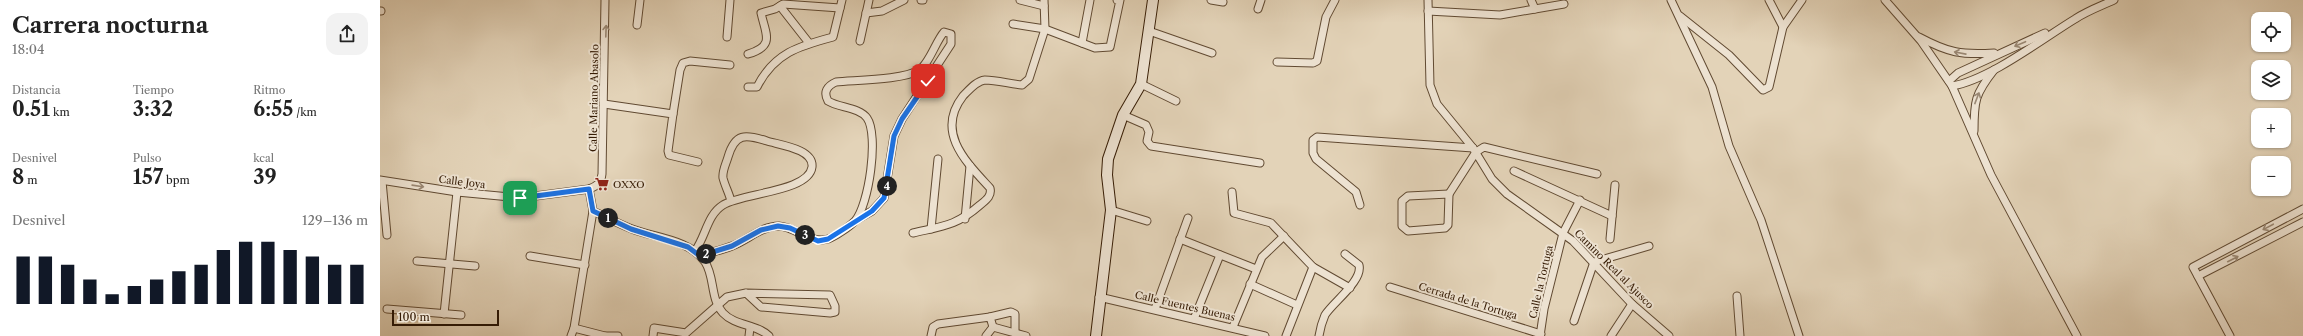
<!DOCTYPE html>
<html lang="es">
<head>
<meta charset="utf-8">
<style>
	:root { --surface:#fff; --page:#f2f2f2; --text:#222; --muted:#767676; --accent:#111827 }
	body { margin:0; font-family:"Libre Caslon Text",serif; background:var(--page); color:var(--text); height:100vh; display:flex; flex-direction:column; font-size:15px; white-space:nowrap }
	* { box-sizing:border-box; margin:0 }
	p { font-size:13px; color:var(--muted) }
	.icon { flex:none; width:22px; height:22px; fill:none; stroke:currentColor; stroke-width:2; stroke-linecap:round; stroke-linejoin:round }
	.map { position:relative; flex:1; overflow:hidden }
	.sheet { display:flex; flex-direction:column; background:var(--surface); width:380px }
	.sheet>* { flex:none }
	.tools { position:absolute; left:1871px; top:12px; display:grid; gap:8px }
	.tools a { display:grid; place-items:center; width:40px; height:40px; border-radius:8px; background:var(--surface); box-shadow:0 1px 3px #0004; font-size:20px }
	.scale { position:absolute; left:12px; bottom:10px; width:107px; box-sizing:border-box; padding-left:4px; border:2px solid #361c05; border-top:0; font-size:11px; line-height:14px; white-space:nowrap; color:#361c05; -webkit-text-stroke:3px #ede2d1; paint-order:stroke }
	.pin { position:absolute; display:grid; place-items:center; width:34px; height:34px; color:#fff; margin:-17px; border-radius:8px; box-shadow:0 2px 6px #0006 }
	.km { position:absolute; width:20px; height:20px; margin:-10px; border-radius:50%; background:#222; color:#fff; font-size:11px; line-height:20px; text-align:center }
	.round { display:grid; place-items:center; flex:none; width:42px; height:42px; border-radius:12px; background:var(--page) }
	.head { display:flex; align-items:center; justify-content:space-between; height:68px; padding:0 12px }
	h1 { font-size:22px; font-weight:700; line-height:30px }
	.metrics { display:grid; grid-template-columns:repeat(3,1fr); gap:6px; height:68px; padding:4px 12px }
	.metrics div { display:grid; align-content:center }
	.metrics b { font-size:20px; font-weight:700 }
	.metrics small { font-size:11px; font-weight:400 }
	.metrics p { font-size:11px }
	.chart { height:112px; padding:8px 12px }
	.chart p { display:flex; justify-content:space-between }
	.chart svg { width:100%; height:72px; margin-top:4px; stroke:var(--accent); stroke-width:6 }
	main { display:flex; flex:1; min-height:0 }
	.map>svg:first-child { display:block }
	.lines { fill:none; stroke-linecap:round; stroke-linejoin:round }
	.street-casing { stroke:#614a32; stroke-width:9 }
	.secondary-casing { stroke:#361c05; stroke-width:12 }
	.street { stroke:#ede2d1; stroke-width:7 }
	.secondary { stroke:#ede2d1; stroke-width:10 }
	.oneway { stroke:#9b8975 }
	.route-casing { stroke:#fff; stroke-width:8 }
	.route { stroke:#1a73e8; stroke-width:5 }
	.labels { text-anchor:middle; dominant-baseline:central; stroke-width:4; stroke-linejoin:round; paint-order:stroke }
	.street-label { font-size:10px; fill:#361c05; stroke:#ede2d1 }
	.poi-label { font-size:10px; fill:#361c05; stroke:#ede2d1; text-anchor:start }
</style>
</head>
<body>
<main>
<section class="sheet">
<div class="head"><div><h1>Carrera nocturna</h1><p>18:04</p></div><a class="round"><svg class="icon" aria-label="share" viewBox="0 0 24 24"><path d="M12 15V3M7 8l5-5 5 5M5 13v7h14v-7"/></svg></a></div>
<div class="metrics">
<div><p>Distancia</p><b>0.51<small> km</small></b></div>
<div><p>Tiempo</p><b>3:32</b></div>
<div><p>Ritmo</p><b>6:55<small> /km</small></b></div>
</div>
<div class="metrics">
<div><p>Desnivel</p><b>8<small> m</small></b></div>
<div><p>Pulso</p><b>157<small> bpm</small></b></div>
<div><p>kcal</p><b>39</b></div>
</div>
<div class="chart"><p><span>Desnivel</span>129–136 m</p>
<svg viewBox="0 0 160 44" preserveAspectRatio="none"><path d="M5 44V15M15 44V15M25 44V20M35 44V29M45 44V38M55 44V33M65 44V29M75 44V24M85 44V20M95 44V11M105 44V6M115 44V6M125 44V11M135 44V15M145 44V20M155 44V20"/></svg>
</div>
</section>
<div class="map">
<svg width="1923" height="336" viewBox="0 0 1923 336">
	<rect width="100%" height="100%" fill="#e3d3b8"/>
	<filter id="stains"><feTurbulence type="fractalNoise" baseFrequency=".005" numOctaves="4"/><feColorMatrix values="0 0 0 0 .2 0 0 0 0 .09 0 0 0 0 .02 0 0 0 .5 -.17"/></filter>
	<radialGradient id="worn" r=".72"><stop offset=".6" stop-color="#630" stop-opacity="0"/><stop offset="1" stop-color="#630" stop-opacity=".3"/></radialGradient>
	<g class="lines">
		<defs>
			<g id="street">
				<polyline points="541,0 543,0"/>
				<polyline points="640,0 664,6"/>
				<polyline points="831,0 843,2"/>
				<polyline points="1048,0 1050,85 1057,104 1093,148 1112,179 1127,194 1193,241 1252,304 1289,336"/>
				<polyline points="1151,0 1155,9"/>
				<polyline points="1291,0 1332,87 1349,146 1381,220 1419,336"/>
				<polyline points="1389,0 1403,27"/>
				<polyline points="1505,0 1541,41 1572,86 1611,175 1697,336"/>
				<polyline points="400,6 429,43"/>
				<polyline points="878,9 881,0"/>
				<polyline points="0,11 1,11"/>
				<polyline points="1048,11 1120,15 1184,4"/>
				<polyline points="486,13 502,11 524,0"/>
				<polyline points="1300,16 1349,55 1383,90 1389,87 1403,27 1422,0"/>
				<polyline points="633,24 665,29 715,48 730,47 740,0 737,0"/>
				<polyline points="257,25 260,0"/>
				<polyline points="769,31 832,53"/>
				<polyline points="347,37 350,0"/>
				<path d="M1539,37C1569,53 1581,55 1614,53"/>
				<polyline points="480,41 489,0"/>
				<polyline points="702,43 710,0"/>
				<path d="M368,54C395,46 386,35 381,13L395,9L403,4L460,8"/>
				<polyline points="897,62 933,63 937,61 946,17 955,0"/>
				<polyline points="1569,81 1578,73 1665,33"/>
				<polyline points="761,84 796,101"/>
				<path d="M1572,86C1609,80 1662,39 1695,19C1707,11 1721,6 1734,0"/>
				<path d="M368,87H377C394,53 419,46 453,37L462,0"/>
				<polyline points="224,104 293,114 288,151 289,155 318,162"/>
				<polyline points="293,114 300,70 303,63 310,61 350,65"/>
				<polyline points="743,115 766,125 769,132 767,141 771,146 880,163"/>
				<path d="M1594,131C1594,101 1595,94 1614,70"/>
				<polyline points="1134,171 1232,216"/>
				<path d="M0,180L77,192L140,198L209,189C217,186 221,183 222,174L225,0"/>
				<polyline points="2,181 7,235"/>
				<path d="M209,189L213,211C226,217 239,224 252,229C276,238 309,239 325,262C335,277 330,299 343,313C355,326 377,324 389,336"/>
				<polyline points="852,192 854,213 891,223 933,267 906,336"/>
				<polyline points="1069,194 1096,152 1104,147 1217,174"/>
				<polygon points="1069,194 1068,225 1065,228 1028,231 1022,226 1022,201 1028,196"/>
				<polyline points="980,205 976,192 936,159 933,153 933,140 937,137 1093,148"/>
				<polyline points="731,210 767,221"/>
				<polyline points="585,219 590,166"/>
				<polyline points="551,229 558,159"/>
				<path d="M533,233C563,226 576,226 600,205C606,200 612,196 610,188C586,162 555,132 583,96C589,90 596,81 605,80C617,80 630,84 642,85L649,79L665,29L664,0"/>
				<polyline points="800,239 876,269"/>
				<polyline points="1230,239 1235,185"/>
				<path d="M315,251C326,236 327,215 343,205C361,193 429,192 432,167C434,149 400,145 387,141C365,134 355,133 348,157C346,164 342,171 343,178C345,186 349,193 351,201"/>
				<polyline points="150,256 205,265"/>
				<path d="M320,256C331,252 342,250 352,246C368,240 381,226 399,226C416,227 430,244 448,239C456,236 469,227 475,221C489,205 499,135 487,118C479,107 459,108 448,101C443,92 447,86 456,82C475,80 524,80 539,70C549,64 556,41 564,32L571,34V44L522,119L514,136L504,198L492,211L476,220"/>
				<polyline points="37,261 95,266"/>
				<polyline points="933,267 970,288"/>
				<polyline points="1818,276 1923,222"/>
				<polyline points="870,284 917,305"/>
				<polyline points="1010,287 1161,334"/>
				<polyline points="1357,296 1360,336"/>
				<polyline points="719,297 885,336"/>
				<polyline points="7,309 81,315"/>
				<polyline points="775,309 808,218"/>
				<polyline points="64,314 77,192"/>
				<polyline points="610,317 631,312 635,314 635,333"/>
				<polyline points="814,319 840,255"/>
				<polyline points="1194,321 1214,262 1269,246"/>
				<polyline points="613,327 646,336"/>
				<polyline points="853,327 882,257 904,236"/>
				<polyline points="194,328 225,336"/>
				<polyline points="191,336 194,328 213,211"/>
				<polyline points="226,336 238,336"/>
				<polyline points="273,336 274,328 306,333 347,297 366,293 450,295 455,306 455,312 450,313 381,307 366,293"/>
				<polyline points="369,336 370,328"/>
				<polyline points="551,336 553,327 558,324 610,317 613,327 606,336"/>
				<path d="M939,336C940,329 942,322 945,315C953,302 983,281 979,265L965,254"/>
				<polyline points="1160,336 1164,309 1183,233 1200,200"/>
				<polyline points="1231,336 1252,304"/>
				<polyline points="1850,336 1813,267 1923,209"/>
			</g>
			<polyline id="secondary" points="716,336 731,210 727,175 728,159 743,115 761,84 773,0"/>
		</defs>
		<use href="#street" class="street-casing"/>
		<use href="#secondary" class="secondary-casing"/>
		<use href="#street" class="street"/>
		<use href="#secondary" class="secondary"/>
	</g>
	<defs><path id="oneway-shaft" d="M-6 0H5M1.5-3L5.5 0L1.5 3" fill="none" stroke-width="1.6" stroke-linecap="round" stroke-linejoin="round"/></defs>
	<g class="oneway">
		<use href="#oneway-shaft" transform="translate(226 31) rotate(-88)"/>
		<use href="#oneway-shaft" transform="translate(1640 44) rotate(157)"/>
		<use href="#oneway-shaft" transform="translate(1580 53) rotate(-169)"/>
		<use href="#oneway-shaft" transform="translate(1597 98) rotate(-69)"/>
		<use href="#oneway-shaft" transform="translate(38 186) rotate(8)"/>
		<use href="#oneway-shaft" transform="translate(1888 227) rotate(152)"/>
		<use href="#oneway-shaft" transform="translate(1853 259) rotate(-27)"/>
	</g>
	<g class="lines">
		<defs>
			<polyline id="route" points="140,198 209,189 213,211 251,229 308,247 320,256 352,246 381,230 398,226 410,228 438,241 448,239 492,211 504,198 514,136 522,119 548,81"/>
		</defs>
		<use href="#route" class="route-casing"/>
		<use href="#route" class="route"/>
	</g>
	<defs>
		<symbol id="supermarket-bare" viewBox="-9 -9 18 18"><path d="M-6-5.5h2.5l.6 2H6L4.5 2H-2.5L-4.4-4H-6ZM-1.5 3.2a1.3 1.3 0 1 0 .1 0ZM3 3.2a1.3 1.3 0 1 0 .1 0Z" fill="#8f2418" stroke="#ede2d1" stroke-width="2.5" paint-order="stroke"/></symbol>
	</defs>
	<g fill-rule="evenodd">
		<use href="#supermarket-bare" x="212" y="174" width="20" height="20"/>
	</g>
	<g class="labels">
		<g class="street-label">
			<text transform="translate(214 98) rotate(-89)">Calle Mariano Abasolo</text>
			<text transform="translate(82 182) rotate(7)">Calle Joya</text>
			<text transform="translate(1234 269) rotate(45)">Camino Real al Ajusco</text>
			<text transform="translate(1161 282) rotate(-77)">Calle la Tortuga</text>
			<text transform="translate(1088 301) rotate(17)">Cerrada de la Tortuga</text>
			<text transform="translate(805 306) rotate(13)">Calle Fuentes Buenas</text>
		</g>
		<g class="poi-label">
			<text x="233" y="184">OXXO</text>
		</g>
	</g>
	<rect width="100%" height="100%" filter="url(#stains)"/>
	<rect width="100%" height="100%" fill="url(#worn)"/>
</svg>
<div class="tools">
<a><svg class="icon" aria-label="locate" viewBox="0 0 24 24"><circle cx="12" cy="12" r="6"/><path d="M12 2v4M12 18v4M2 12h4M18 12h4"/></svg></a>
<a><svg class="icon" aria-label="layers" viewBox="0 0 24 24"><path d="M12 4l9 5-9 5-9-5zM3 14l9 5 9-5"/></svg></a>
<a>+</a>
<a>−</a>
</div>
<div class="scale">100 m</div>
<div class="pin" style="left:140px;top:198px;background:#1e9e55"><svg class="icon" aria-label="arrive" viewBox="0 0 24 24"><path d="M6 21V4h12l-3 4 3 4H6"/></svg></div>
<div class="pin" style="left:548px;top:81px;background:#d93025"><svg class="icon" aria-label="check" viewBox="0 0 24 24"><path d="M5 12l5 5 9-10"/></svg></div>
<b class="km" style="left:228px;top:218px">1</b>
<b class="km" style="left:326px;top:254px">2</b>
<b class="km" style="left:425px;top:235px">3</b>
<b class="km" style="left:507px;top:186px">4</b>
</div>
</main>
</body>
</html>
